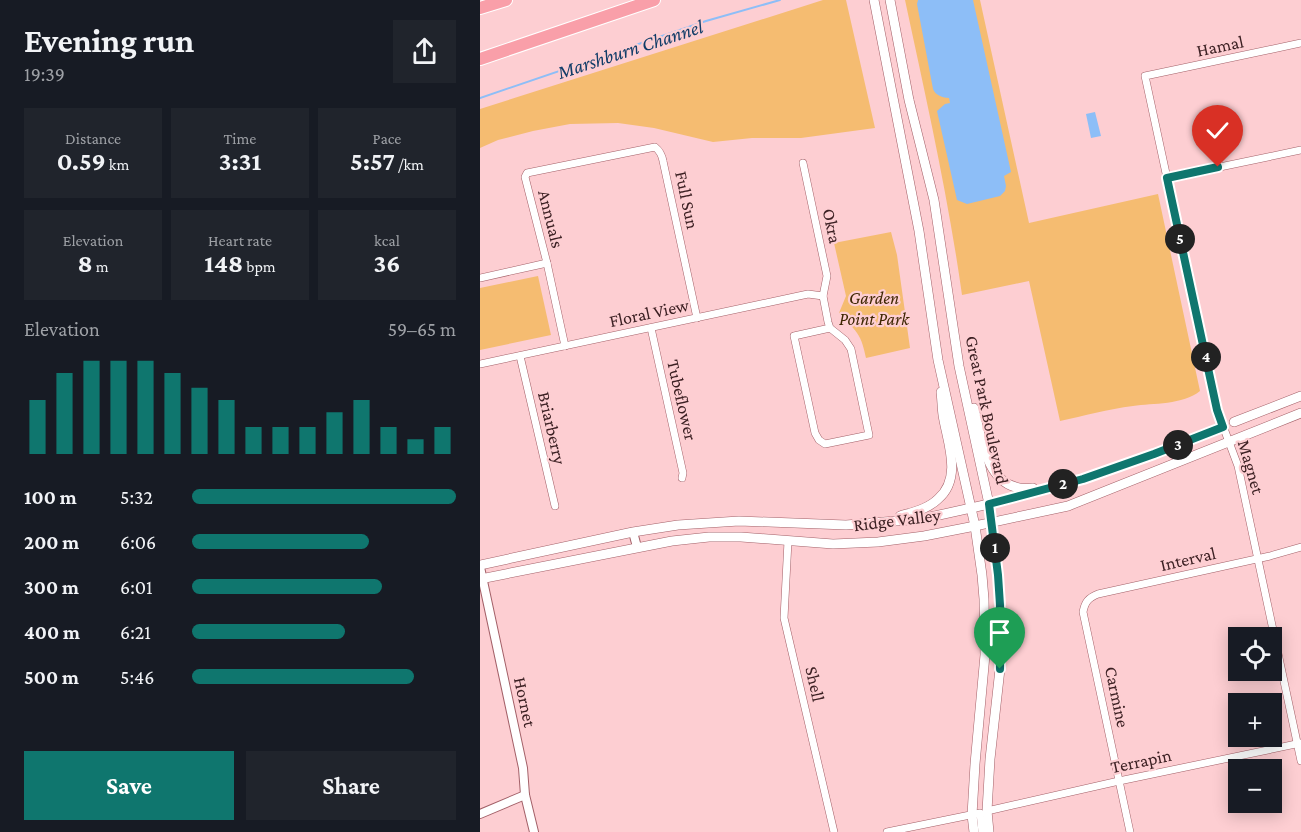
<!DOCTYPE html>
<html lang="en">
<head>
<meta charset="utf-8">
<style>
	:root { --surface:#171b24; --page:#20242c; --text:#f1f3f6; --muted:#9ea1a6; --accent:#0f766e }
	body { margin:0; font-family:"Crimson Pro",serif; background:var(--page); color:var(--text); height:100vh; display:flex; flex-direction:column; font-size:22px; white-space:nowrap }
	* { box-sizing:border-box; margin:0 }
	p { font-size:20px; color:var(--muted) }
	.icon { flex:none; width:33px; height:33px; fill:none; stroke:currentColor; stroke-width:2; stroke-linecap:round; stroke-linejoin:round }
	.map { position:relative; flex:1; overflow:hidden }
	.panel { display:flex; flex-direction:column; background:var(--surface); width:480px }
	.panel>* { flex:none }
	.tools { position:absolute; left:748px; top:627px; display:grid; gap:12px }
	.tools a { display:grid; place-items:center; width:54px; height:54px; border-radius:0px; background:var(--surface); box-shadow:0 3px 15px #0003; font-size:30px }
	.pin { position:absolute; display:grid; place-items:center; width:51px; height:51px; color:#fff; margin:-62px -26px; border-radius:50% 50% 50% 0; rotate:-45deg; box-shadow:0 0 6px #0007 }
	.pin .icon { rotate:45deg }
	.km { position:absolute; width:30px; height:30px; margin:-15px; border-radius:50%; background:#222; color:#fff; font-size:16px; line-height:30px; text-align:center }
	.round { display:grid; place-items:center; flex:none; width:63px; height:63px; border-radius:0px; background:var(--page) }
	.summary { display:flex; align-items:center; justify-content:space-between; height:102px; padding:0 24px }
	h1 { font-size:33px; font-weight:700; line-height:45px }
	.figures { display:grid; grid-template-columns:repeat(3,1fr); gap:9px; height:102px; padding:6px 24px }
	.figures div { display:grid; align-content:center; border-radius:0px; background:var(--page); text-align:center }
	.figures b { font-size:26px; font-weight:700 }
	.figures small { font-size:16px; font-weight:400 }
	.figures p { font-size:16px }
	.chart { height:168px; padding:12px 24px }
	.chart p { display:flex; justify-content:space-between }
	.chart svg { width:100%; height:108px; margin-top:6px; stroke:var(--accent); stroke-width:6 }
	.action { display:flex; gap:12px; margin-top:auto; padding:12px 24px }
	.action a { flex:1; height:69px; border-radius:0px; background:var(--accent); color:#fff; font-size:24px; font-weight:700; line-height:69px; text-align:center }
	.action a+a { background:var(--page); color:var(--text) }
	ul { padding:0 24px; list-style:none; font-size:20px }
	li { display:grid; grid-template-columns:96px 72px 1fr; align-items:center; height:45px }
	li i { height:15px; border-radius:8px; background:var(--accent) }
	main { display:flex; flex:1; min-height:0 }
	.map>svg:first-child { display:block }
	.green { fill:#f5bc71 }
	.water { fill:#8dbef7 }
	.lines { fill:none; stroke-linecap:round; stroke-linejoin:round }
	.stream { stroke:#8dbef7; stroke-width:2 }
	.minor-casing { stroke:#a36068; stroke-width:8 }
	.tertiary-casing { stroke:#a36068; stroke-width:10 }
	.secondary-casing { stroke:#a36068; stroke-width:10 }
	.motorway-casing { stroke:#fff; stroke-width:14 }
	.minor { stroke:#fff; stroke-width:7 }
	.tertiary { stroke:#fff; stroke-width:8 }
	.secondary { stroke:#fff; stroke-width:9 }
	.motorway { stroke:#f99fa9; stroke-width:12 }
	.route-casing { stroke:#fff; stroke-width:12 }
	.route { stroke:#0f766e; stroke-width:8 }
	.labels { text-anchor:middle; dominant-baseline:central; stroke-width:4.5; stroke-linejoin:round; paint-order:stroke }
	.street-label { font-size:18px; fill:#3c2023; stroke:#fdced2 }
	.park-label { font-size:18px; font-style:italic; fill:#3e2602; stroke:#fdced2 }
	.water-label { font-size:20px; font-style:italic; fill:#113c68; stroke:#fdced2 }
</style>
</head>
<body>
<main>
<section class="panel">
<div class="summary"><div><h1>Evening run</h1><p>19:39</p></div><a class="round"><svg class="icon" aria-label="share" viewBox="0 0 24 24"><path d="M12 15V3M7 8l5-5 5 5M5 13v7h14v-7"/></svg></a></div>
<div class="figures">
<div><p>Distance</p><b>0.59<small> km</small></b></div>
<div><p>Time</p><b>3:31</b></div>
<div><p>Pace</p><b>5:57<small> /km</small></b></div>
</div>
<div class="figures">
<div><p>Elevation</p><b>8<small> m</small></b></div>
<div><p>Heart rate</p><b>148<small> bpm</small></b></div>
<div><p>kcal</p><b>36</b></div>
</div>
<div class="chart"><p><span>Elevation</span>59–65 m</p>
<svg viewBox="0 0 160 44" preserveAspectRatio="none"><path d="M5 44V22M15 44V11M25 44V6M35 44V6M45 44V6M55 44V11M65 44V17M75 44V22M85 44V33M95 44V33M105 44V33M115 44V27M125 44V22M135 44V33M145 44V38M155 44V33"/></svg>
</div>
<ul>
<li><b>100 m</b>5:32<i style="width:100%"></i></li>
<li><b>200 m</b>6:06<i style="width:67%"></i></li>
<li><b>300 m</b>6:01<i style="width:72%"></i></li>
<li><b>400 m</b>6:21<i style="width:58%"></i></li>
<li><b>500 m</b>5:46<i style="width:84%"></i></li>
</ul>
<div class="action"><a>Save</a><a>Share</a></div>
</section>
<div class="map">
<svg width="821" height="832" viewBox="0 0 821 832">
	<rect width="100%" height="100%" fill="#fdced2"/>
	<g class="green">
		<polygon points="343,0 366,0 395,128 321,138 272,138 233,142 174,128 138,123 90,124 53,131 18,140 0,148 0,109"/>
		<path d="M425,0H500L549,223L678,194L720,391C703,405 673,403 653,406C628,409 604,416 580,421L549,281L482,295C468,195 446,98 425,0Z"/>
		<path d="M411,232L417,255L430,348L386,358C384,349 382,340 377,333C372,325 365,321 359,313L366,296L354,243Z"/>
		<polygon points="58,276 71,335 0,350 0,288"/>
	</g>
	<g class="water">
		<path d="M438,0H493L531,172L524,176L526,186L525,191L520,196L487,204L477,200L457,111L465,104L470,103L469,98C463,98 455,95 453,89L437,4Z"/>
		<polygon points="615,112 621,136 611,138 606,114"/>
	</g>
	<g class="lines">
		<polyline class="stream" points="0,98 226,21 300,0"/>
		<defs>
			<g id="minor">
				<polyline points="821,43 665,76 737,410 758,466 821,761"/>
				<polyline points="323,163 347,276 343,296 348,322 350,328 365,340 371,349 389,435 345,444 339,440 335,433 314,336 350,328"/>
				<polyline points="687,178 821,150"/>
				<polyline points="0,278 67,263"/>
				<polyline points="171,328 203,473 202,478"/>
				<path d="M85,346L67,263L45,177L47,173L175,147C180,151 182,155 183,161L217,318"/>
				<polyline points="40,356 75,506"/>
				<polyline points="0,364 328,294 343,296"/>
				<polyline points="308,541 304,618 354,832"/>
				<polyline points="507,811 639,781 821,743"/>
				<polyline points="407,832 500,813 502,832"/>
				<path d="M650,832L603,612C605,602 608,598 618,594L790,556L821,547"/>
			</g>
			<g id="tertiary">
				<polyline points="153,532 157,547"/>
				<polyline points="0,567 43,768 45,795 54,832"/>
				<polyline points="0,814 45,795"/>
			</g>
			<g id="secondary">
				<polyline points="394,0 439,231 458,360 495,526 502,575 504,599 505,655 495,764 492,815 494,832"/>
				<polyline points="410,0 429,100 454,200 479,366 509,504 518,575 520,605 520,669 510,759 507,811 509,832"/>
				<path d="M494,408C502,440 507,494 553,488"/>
				<polyline points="754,422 821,396"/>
				<path d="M420,516C433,512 448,509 458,499C483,478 467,441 463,415C462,408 462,400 461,392"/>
				<polyline points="0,565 153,532 198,525 259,521 366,525 441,519 509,504 603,479 674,454 743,427"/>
				<polyline points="0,579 192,541 229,537 261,537 353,544 398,542 444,536 495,526 588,506 821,413"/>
			</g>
			<g id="motorway">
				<polyline points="0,8 26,0"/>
				<polyline points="0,59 174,0"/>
			</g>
		</defs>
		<use href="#minor" class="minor-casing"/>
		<use href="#tertiary" class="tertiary-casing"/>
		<use href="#secondary" class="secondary-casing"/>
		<use href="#motorway" class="motorway-casing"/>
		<use href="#minor" class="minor"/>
		<use href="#tertiary" class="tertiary"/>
		<use href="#secondary" class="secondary"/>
		<use href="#motorway" class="motorway"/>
	</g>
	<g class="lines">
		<defs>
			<polyline id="route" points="520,669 520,605 518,575 509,504 603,479 674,454 743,427 737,410 687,178 738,167"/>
		</defs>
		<use href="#route" class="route-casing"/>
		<use href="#route" class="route"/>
	</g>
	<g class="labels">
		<g class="street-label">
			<text transform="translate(740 46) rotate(-12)">Hamal</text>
			<text transform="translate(207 200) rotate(78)">Full Sun</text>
			<text transform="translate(71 219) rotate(76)">Annuals</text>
			<text transform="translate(352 226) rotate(78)">Okra</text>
			<text transform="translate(169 313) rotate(-12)">Floral View</text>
			<text transform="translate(202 400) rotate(77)">Tubeflower</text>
			<text transform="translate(507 410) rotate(78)">Great Park Boulevard</text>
			<text transform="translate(72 428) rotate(77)">Briarberry</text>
			<text transform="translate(771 467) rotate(74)">Magnet</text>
			<text transform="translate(417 520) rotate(-7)">Ridge Valley</text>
			<text transform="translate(708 559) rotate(-13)">Interval</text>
			<text transform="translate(335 684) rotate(77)">Shell</text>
			<text transform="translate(637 697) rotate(78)">Carmine</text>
			<text transform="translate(45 702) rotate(78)">Hornet</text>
			<text transform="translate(661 761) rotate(-12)">Terrapin</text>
		</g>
		<g class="park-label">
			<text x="394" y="298">Garden<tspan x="394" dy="21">Point Park</tspan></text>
		</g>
		<g class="water-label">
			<text transform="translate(150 49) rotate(-18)">Marshburn Channel</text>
		</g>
	</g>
</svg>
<div class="tools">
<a><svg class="icon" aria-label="locate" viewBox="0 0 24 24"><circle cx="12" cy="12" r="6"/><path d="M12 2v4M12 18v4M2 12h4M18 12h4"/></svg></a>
<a>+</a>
<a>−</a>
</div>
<div class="pin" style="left:520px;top:669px;background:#1e9e55"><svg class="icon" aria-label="arrive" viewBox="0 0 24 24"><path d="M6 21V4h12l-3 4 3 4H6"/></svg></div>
<div class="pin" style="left:738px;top:167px;background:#d93025"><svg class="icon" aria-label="check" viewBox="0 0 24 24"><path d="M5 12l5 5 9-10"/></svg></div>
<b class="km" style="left:515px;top:548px">1</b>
<b class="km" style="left:583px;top:484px">2</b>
<b class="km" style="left:698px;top:445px">3</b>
<b class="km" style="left:726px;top:357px">4</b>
<b class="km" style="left:700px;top:239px">5</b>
</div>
</main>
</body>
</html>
